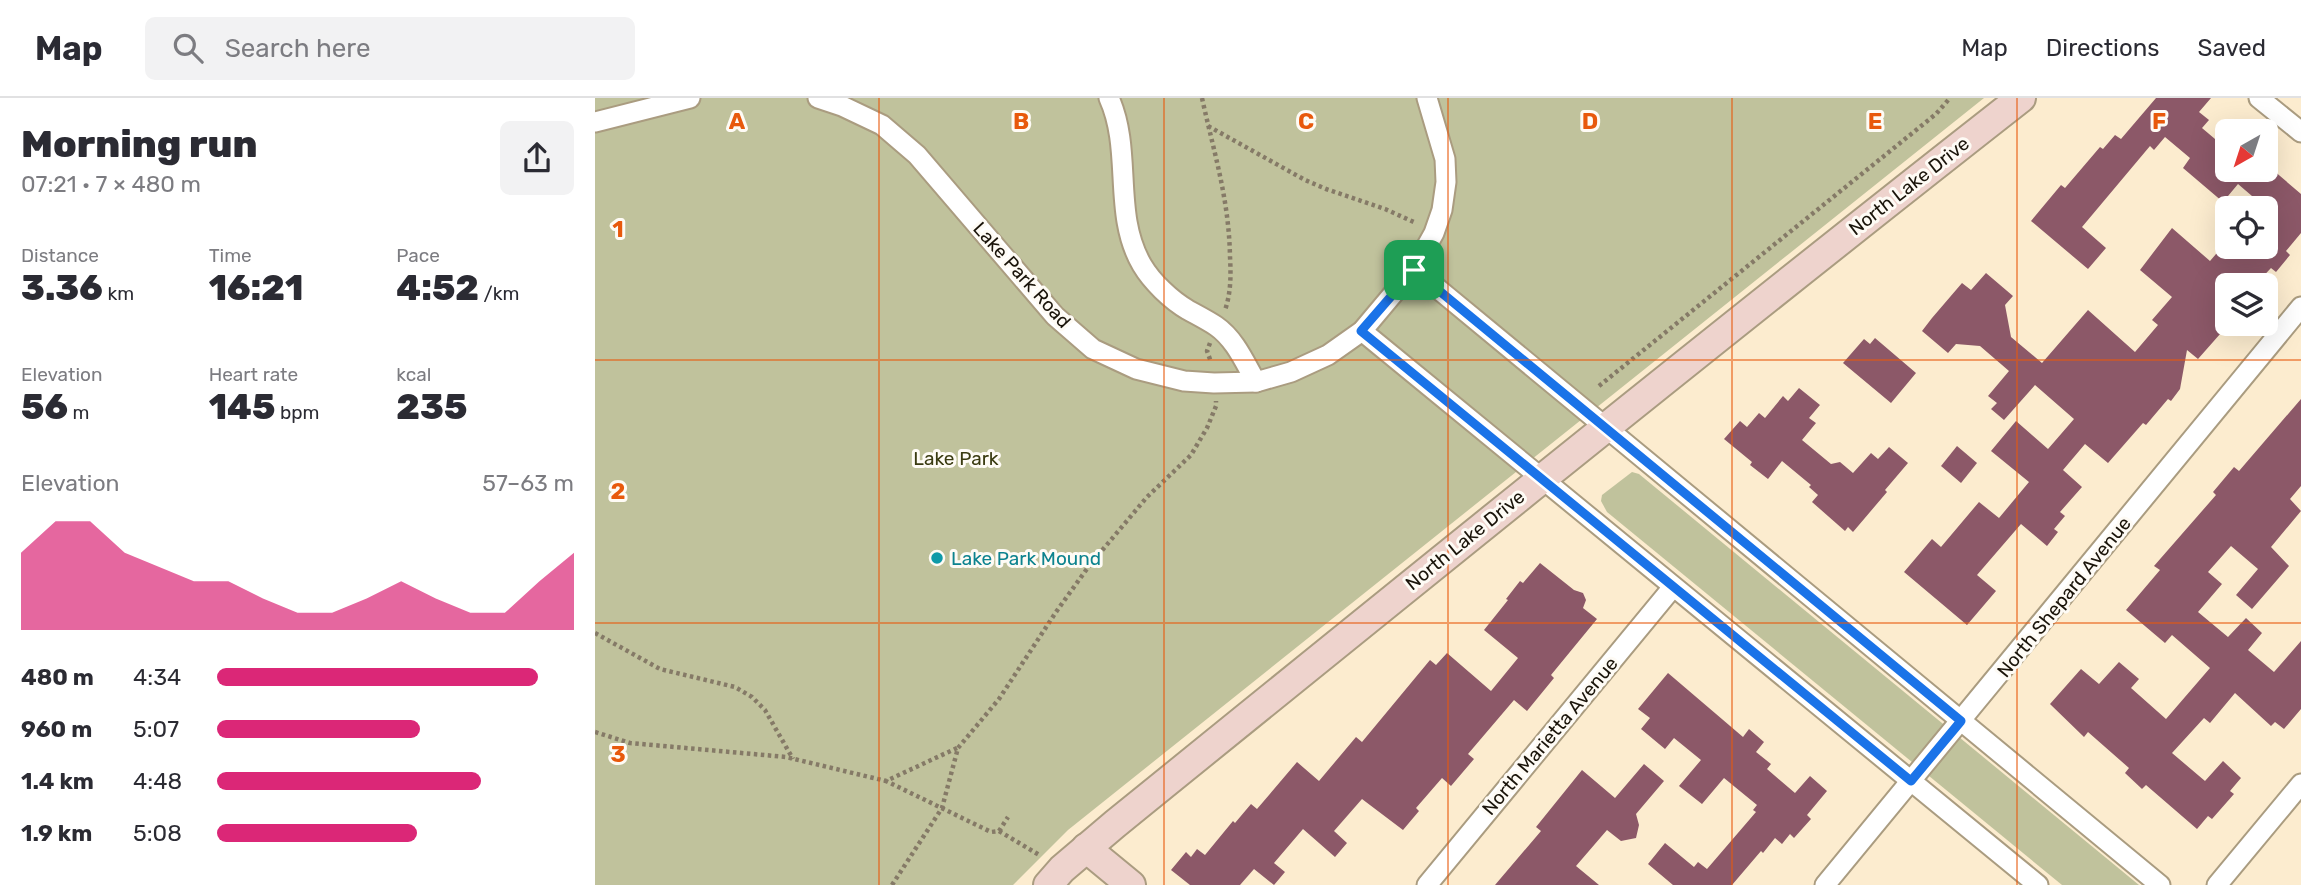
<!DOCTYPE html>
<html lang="en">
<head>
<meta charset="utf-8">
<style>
	:root { --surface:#fff; --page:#f2f2f3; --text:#2b2b33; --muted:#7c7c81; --line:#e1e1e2; --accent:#db2777 }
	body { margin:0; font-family:Rubik,sans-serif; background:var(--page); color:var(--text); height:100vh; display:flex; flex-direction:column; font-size:26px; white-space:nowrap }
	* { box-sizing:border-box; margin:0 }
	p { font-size:23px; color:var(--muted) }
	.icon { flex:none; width:38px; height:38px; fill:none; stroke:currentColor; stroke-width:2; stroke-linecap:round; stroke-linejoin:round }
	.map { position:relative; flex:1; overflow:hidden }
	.drawer { display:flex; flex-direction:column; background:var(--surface); width:595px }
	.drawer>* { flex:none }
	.needle { width:46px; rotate:219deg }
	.tools { position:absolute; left:1620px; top:21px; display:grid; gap:14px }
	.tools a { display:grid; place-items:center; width:63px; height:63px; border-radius:10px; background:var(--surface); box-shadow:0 7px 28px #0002; font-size:35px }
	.pin { position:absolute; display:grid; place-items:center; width:60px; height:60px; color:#fff; margin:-30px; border-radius:14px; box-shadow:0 4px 10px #0006 }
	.round { display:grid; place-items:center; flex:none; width:74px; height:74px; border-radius:10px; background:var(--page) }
	.head { display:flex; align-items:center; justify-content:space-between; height:119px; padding:0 21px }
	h1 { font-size:38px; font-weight:800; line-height:52px }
	.metrics { display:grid; grid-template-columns:repeat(3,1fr); gap:10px; height:119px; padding:7px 21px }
	.metrics div { display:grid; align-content:center }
	.metrics b { font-size:35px; font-weight:800 }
	.metrics small { font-size:19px; font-weight:400 }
	.metrics p { font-size:19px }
	.chart { height:196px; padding:14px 21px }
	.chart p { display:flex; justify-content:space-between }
	.chart svg { width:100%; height:126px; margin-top:7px; fill:var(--accent); opacity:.7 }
	ul { padding:0 21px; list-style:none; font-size:23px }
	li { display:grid; grid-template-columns:112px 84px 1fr; align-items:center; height:52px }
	li i { height:18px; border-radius:9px; background:var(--accent) }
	header { display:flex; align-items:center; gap:42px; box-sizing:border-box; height:98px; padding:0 35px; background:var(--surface); border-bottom:2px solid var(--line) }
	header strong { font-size:33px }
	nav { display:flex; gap:38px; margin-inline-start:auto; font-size:24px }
	.search { width:490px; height:63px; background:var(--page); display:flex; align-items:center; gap:18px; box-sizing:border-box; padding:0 24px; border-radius:10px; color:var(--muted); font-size:26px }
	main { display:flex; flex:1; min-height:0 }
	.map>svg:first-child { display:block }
	.green { fill:#c0c29c }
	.building { fill:#8c5868 }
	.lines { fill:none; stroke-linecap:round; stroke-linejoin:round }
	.minor-casing { stroke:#aa9c80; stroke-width:23 }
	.secondary-casing { stroke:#aa9c80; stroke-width:32 }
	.path { stroke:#857a67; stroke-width:4.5; stroke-dasharray:3.5 3.5; stroke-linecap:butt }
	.minor { stroke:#fff; stroke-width:19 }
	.secondary { stroke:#eed3cd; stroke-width:28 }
	.route-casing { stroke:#fff; stroke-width:14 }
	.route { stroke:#1a73e8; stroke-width:9 }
	.grid { fill:none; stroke:#e8590c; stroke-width:2; stroke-opacity:0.55 }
	.culture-dot { fill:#0f9aa8; stroke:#fefbf5; stroke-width:2.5 }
	.labels { text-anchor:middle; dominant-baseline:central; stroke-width:6; stroke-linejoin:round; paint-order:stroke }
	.street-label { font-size:19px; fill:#1a140a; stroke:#fefbf5 }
	.park-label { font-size:19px; fill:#3a3b11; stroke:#fefbf5 }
	.culture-label { font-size:19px; fill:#0d838f; stroke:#fefbf5; text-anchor:start }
	.grid-label { font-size:23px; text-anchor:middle; font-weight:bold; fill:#e8590c; stroke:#fefbf5; stroke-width:6; stroke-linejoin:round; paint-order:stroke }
</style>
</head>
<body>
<header>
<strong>Map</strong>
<div class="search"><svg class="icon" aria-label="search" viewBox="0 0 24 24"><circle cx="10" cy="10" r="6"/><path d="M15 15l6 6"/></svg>Search here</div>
<nav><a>Map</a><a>Directions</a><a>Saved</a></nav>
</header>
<main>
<section class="drawer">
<div class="head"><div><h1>Morning run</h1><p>07:21 · 7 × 480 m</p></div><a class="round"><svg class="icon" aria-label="share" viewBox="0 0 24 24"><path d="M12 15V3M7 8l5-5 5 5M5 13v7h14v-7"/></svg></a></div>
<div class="metrics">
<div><p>Distance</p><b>3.36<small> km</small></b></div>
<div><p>Time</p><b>16:21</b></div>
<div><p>Pace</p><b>4:52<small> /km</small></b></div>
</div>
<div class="metrics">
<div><p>Elevation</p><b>56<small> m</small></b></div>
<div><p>Heart rate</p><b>145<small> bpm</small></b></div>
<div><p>kcal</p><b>235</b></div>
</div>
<div class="chart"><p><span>Elevation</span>57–63 m</p>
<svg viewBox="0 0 160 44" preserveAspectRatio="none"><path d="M0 44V17L10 6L20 6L30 17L40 22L50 27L60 27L70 33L80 38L90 38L100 33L110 27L120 33L130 38L140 38L150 27L160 17V44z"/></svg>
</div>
<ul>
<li><b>480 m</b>4:34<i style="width:90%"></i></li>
<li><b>960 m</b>5:07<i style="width:57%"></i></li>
<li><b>1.4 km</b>4:48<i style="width:74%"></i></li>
<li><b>1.9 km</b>5:08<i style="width:56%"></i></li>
</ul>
</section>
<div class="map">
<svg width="1706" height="787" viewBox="0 0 1706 787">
	<rect width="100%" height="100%" fill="#fceccf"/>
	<g class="green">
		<polygon points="0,0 1389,0 473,732 418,787 0,787"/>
		<polygon points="1037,374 1044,376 1544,787 1467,787 1012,414 1006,403 1007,397"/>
	</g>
	<g class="building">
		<polygon points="1561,0 1616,0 1604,14 1614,22 1607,30 1633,52 1633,72 1678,72 1706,96 1706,135 1691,153 1695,157 1681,174 1676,170 1660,187 1633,187 1633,227 1603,261 1592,252 1585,291 1576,303 1573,301 1551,327 1548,325 1513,365 1490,346 1468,372 1487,389 1465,414 1470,418 1459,431 1463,434 1452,448 1426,426 1382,477 1401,493 1372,527 1309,474 1337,441 1346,449 1384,404 1404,420 1434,384 1396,353 1421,323 1453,351 1479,321 1440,287 1409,322 1396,311 1402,305 1393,298 1414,273 1385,248 1361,246 1353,255 1327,233 1337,220 1367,185 1376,192 1391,175 1418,198 1410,207 1416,239 1447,265 1493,212 1540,254 1563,227 1557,222 1577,199 1545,172 1577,130 1615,163 1627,149 1671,149 1671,110 1643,86 1628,104 1588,70 1595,60 1570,39 1559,52 1555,48 1487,129 1511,150 1493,171 1436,123 1466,87 1470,90 1505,49 1508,51 1520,37 1526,41"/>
		<polygon points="1280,240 1321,275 1296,305 1248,265 1269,241 1275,246"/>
		<polygon points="1204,290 1225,307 1214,320 1221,325 1207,342 1236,366 1245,364 1258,375 1276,355 1283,361 1294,349 1313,365 1290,392 1292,394 1258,434 1253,429 1250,433 1217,404 1223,397 1214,389 1216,387 1187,363 1173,381 1155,367 1157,364 1129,341 1145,323 1152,329 1164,315 1170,320 1188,298 1193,303"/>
		<polygon points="1706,301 1706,388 1695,401 1706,413 1676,449 1694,468 1657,511 1641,497 1663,471 1636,448 1613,474 1627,486 1603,514 1633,539 1651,520 1667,535 1653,552 1679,574 1706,543 1706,611 1689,631 1680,624 1676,628 1640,595 1615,625 1609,620 1577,655 1610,683 1628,663 1646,680 1635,693 1639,696 1617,721 1613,718 1602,731 1551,687 1547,691 1530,675 1534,670 1493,634 1489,639 1455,606 1486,571 1504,586 1524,564 1544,581 1536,590 1571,621 1615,570 1577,537 1570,545 1531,512 1565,472 1559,468 1621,397 1618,394 1639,369 1644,373"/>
		<polygon points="1362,348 1382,365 1366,385 1346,368"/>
		<polygon points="945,465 979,492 988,495 991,502 988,510 1002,521 956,577 959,580 932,613 919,602 873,656 879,661 856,688 847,680 821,710 824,713 808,732 767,701 739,733 752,745 740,759 708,731 679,765 690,774 679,787 659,771 645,787 595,787 576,772 591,754 596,759 602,751 610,757 638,723 640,725 656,706 662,711 702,664 724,683 761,639 767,644 835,562 841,567 852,555 896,593 923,560 889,532 913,502 911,501 925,483 928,485"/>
		<polygon points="1073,575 1148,639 1154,631 1169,644 1161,654 1176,666 1172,671 1200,695 1215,678 1232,693 1212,717 1216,721 1199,740 1195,736 1187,746 1180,740 1168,755 1166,753 1137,787 1078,787 1053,766 1070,745 1099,769 1103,764 1112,771 1161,714 1158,712 1162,707 1129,680 1107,706 1084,688 1106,662 1079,640 1070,651 1046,631 1055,620 1043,611"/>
		<polygon points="1049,666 1069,683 1041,716 1044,727 1041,740 1026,743 1012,732 981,768 1004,787 900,787 946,733 941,729 987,672 1020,700"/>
	</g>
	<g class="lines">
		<defs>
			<g id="minor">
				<polyline points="223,0 247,8 287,27 322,57 460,218 498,251 541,271 589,283 619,285 661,284 696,274 733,257 767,233 819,171 839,135 847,112 851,84 850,61 832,0"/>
				<path d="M514,0C538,53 517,116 547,167C557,184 576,202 593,212C602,217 612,222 621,228C640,241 650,265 661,284"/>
				<polyline points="1664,0 1706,34"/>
				<polyline points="0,24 95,0"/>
				<polyline points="819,171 1565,787"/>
				<polyline points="767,233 1443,787"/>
				<polyline points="832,787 1078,489"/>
				<polyline points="1230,787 1706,209"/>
				<polyline points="1622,787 1706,686"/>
			</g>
			<g id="secondary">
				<polyline points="491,750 536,787"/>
				<path d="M453,787L467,771L520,726C821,482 1121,239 1426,0"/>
			</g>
		</defs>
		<use href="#minor" class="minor-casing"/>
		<use href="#secondary" class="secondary-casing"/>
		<g class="path">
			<path d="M607,0C619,55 634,101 635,159C636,177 636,195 630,212"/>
			<polyline points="613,28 710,82 731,91 790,111 821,125"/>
			<polyline points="615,245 612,253 616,264"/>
			<polyline points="1004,288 1341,16 1355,0"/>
			<polyline points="0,535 65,571 140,589 157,599 170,612 198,661"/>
			<polyline points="0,634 35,645 191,659 291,683"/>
			<polyline points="362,650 291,683 396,734 404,733 413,719"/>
			<polyline points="404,733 446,758"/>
			<polyline points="297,787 347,710 363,650 404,601 461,514 494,468 552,399 596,357 612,330 621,308 621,303"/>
		</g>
		<use href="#minor" class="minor"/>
		<use href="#secondary" class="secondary"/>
	</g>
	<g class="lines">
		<defs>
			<polygon id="route" points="819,172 1366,623 1316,683 766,233"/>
		</defs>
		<use href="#route" class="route-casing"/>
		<use href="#route" class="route"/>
	</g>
	<path class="grid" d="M284,0V787M569,0V787M853,0V787M1137,0V787M1422,0V787M0,262H1706M0,525H1706"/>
	<circle class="culture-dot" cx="342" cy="460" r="7"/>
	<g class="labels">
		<g class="street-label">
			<text transform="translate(1314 88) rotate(-38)">North Lake Drive</text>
			<text transform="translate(427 177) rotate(48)">Lake Park Road</text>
			<text transform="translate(870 442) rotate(-39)">North Lake Drive</text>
			<text transform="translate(1469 499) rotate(-51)">North Shepard Avenue</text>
			<text transform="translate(955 638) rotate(-50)">North Marietta Avenue</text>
		</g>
		<g class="park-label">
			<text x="361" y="360">Lake Park</text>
		</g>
		<g class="culture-label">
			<text x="356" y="460">Lake Park Mound</text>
		</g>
	</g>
	<g class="grid-label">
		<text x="142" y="31">A</text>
		<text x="426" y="31">B</text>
		<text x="711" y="31">C</text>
		<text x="995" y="31">D</text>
		<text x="1280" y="31">E</text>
		<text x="1564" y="31">F</text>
		<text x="23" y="139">1</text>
		<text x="23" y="401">2</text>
		<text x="23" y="664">3</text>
	</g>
</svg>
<div class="tools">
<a><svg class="needle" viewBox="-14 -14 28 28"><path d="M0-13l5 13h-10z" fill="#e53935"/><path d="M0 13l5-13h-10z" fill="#7c7c81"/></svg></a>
<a><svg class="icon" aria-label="locate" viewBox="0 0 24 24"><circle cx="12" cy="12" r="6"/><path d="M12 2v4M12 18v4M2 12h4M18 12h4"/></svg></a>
<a><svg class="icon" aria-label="layers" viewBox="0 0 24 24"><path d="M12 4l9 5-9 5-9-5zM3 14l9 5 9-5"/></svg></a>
</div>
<div class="pin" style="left:819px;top:172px;background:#1e9e55"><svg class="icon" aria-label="arrive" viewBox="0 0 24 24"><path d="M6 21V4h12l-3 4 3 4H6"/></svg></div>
</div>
</main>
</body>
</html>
